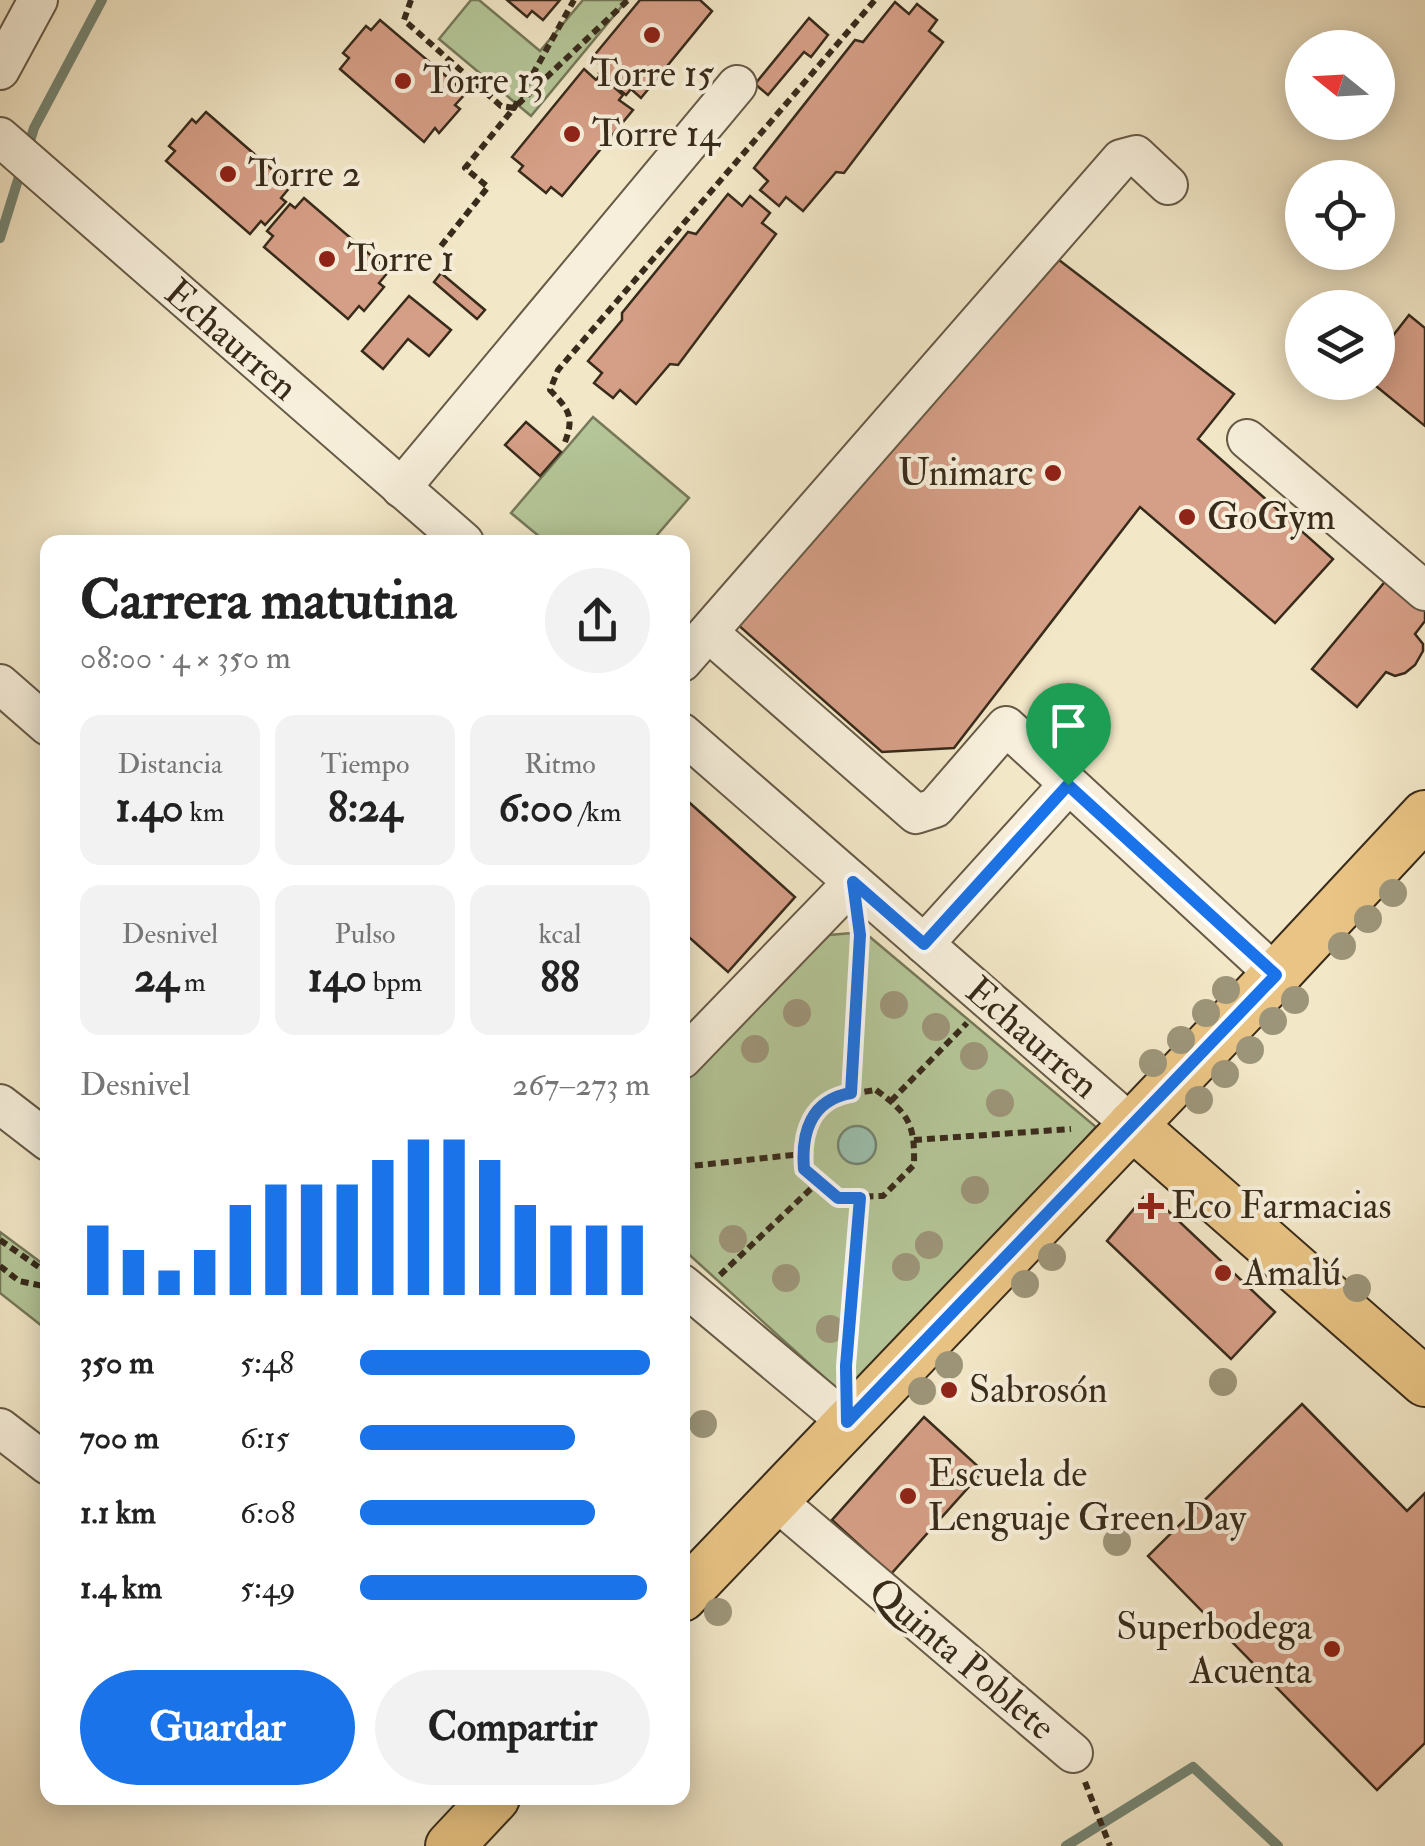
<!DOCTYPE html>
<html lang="es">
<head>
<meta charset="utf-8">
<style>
	:root { --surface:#fff; --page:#f2f2f2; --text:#222; --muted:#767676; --accent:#1a73e8 }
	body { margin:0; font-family:"IM FELL Double Pica",serif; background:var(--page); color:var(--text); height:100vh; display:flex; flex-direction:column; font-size:38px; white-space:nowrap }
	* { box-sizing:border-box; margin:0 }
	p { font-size:32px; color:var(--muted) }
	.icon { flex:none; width:55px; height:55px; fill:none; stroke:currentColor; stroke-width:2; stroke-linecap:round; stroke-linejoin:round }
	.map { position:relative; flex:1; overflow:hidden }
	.sheet { position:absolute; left:40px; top:535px; width:650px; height:1270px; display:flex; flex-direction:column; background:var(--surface); border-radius:20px; box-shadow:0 5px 25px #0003 }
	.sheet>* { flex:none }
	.needle { width:65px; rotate:288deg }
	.tools { position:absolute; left:1285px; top:30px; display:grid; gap:20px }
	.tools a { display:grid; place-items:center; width:110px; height:110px; border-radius:50%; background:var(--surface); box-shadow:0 5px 25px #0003; font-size:50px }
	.pin { position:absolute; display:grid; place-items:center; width:85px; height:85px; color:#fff; margin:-102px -42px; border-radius:50% 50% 50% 0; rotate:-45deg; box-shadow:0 0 10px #0007 }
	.pin .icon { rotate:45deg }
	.round { display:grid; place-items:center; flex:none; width:105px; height:105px; border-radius:52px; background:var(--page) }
	.headline { display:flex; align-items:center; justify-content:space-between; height:170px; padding:0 40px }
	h1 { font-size:55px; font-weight:800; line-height:75px }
	.figures { display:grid; grid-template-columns:repeat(3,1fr); gap:15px; height:170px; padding:10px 40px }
	.figures div { display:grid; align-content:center; border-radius:20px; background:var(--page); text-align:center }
	.figures b { font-size:42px; font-weight:800 }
	.figures small { font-size:28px; font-weight:400 }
	.figures p { font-size:28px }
	.chart { height:280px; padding:20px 40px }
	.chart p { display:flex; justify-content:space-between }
	.chart svg { width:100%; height:180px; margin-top:10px; stroke:var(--accent); stroke-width:6 }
	.cta { display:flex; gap:20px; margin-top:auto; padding:20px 40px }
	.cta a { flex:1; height:115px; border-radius:60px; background:var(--accent); color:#fff; font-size:40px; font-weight:800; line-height:115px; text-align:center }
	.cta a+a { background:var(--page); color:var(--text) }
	ul { padding:0 40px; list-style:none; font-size:32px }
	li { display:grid; grid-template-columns:160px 120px 1fr; align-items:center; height:75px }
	li i { height:25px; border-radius:12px; background:var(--accent) }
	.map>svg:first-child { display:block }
	.green { fill:#b5c799; stroke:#76795a; stroke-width:2.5 }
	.water { fill:#9cc1b0; stroke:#748574; stroke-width:2.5 }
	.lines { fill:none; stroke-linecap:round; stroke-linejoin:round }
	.stream { stroke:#748574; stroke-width:10 }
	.building { fill:#d59e86; stroke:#382b1b; stroke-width:2.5 }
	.minor-casing { stroke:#665a46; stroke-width:42 }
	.major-casing { stroke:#382b1b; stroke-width:52 }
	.path { stroke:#382b1b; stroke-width:6; stroke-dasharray:8 5; stroke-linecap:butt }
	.minor { stroke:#f7efdb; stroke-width:38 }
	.major { stroke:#e9c484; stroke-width:48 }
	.tree { fill:#9d9579 }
	.route-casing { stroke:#fff; stroke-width:20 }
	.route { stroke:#1a73e8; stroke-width:12 }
	.poi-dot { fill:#8f2418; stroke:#f7efdb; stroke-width:4 }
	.labels { text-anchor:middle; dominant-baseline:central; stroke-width:8; stroke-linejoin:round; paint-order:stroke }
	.poi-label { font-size:38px; fill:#382b1b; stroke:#f7efdb; text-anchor:start }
	.street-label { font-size:38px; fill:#382b1b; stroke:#f7efdb }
</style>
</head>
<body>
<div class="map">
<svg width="1425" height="1846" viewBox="0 0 1425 1846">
	<rect width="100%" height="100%" fill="#f2e7c7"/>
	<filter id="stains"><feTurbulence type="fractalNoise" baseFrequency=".002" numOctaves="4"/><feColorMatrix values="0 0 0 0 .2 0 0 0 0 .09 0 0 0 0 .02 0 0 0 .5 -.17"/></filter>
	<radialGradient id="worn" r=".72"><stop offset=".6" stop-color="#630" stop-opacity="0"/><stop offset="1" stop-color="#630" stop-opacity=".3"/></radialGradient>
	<g class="green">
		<polygon points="471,0 479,0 540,51 583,0 627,0 531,116 439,39"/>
		<polygon points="593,417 689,498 651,542 546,542 511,513"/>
		<polygon points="864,932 1096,1127 848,1399 683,1249 683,1081 829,935"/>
		<polygon points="0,1232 47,1267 47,1330 0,1293"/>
	</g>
	<circle class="water" cx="857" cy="1145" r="19"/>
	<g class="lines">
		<g class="stream">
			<polyline points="27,151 34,128 102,0"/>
			<polyline points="0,238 22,167"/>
			<polyline points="1066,1846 1193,1767 1278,1846"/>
		</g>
	</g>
	<g class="building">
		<polygon points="507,0 560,0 543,20 532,11 527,17"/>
		<polygon points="640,0 700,0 712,11 641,98 631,89 626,95 599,73 603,67 592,58"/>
		<polygon points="895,2 909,14 917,4 937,20 929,31 943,42 844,173 836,172 803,211 786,197 779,206 760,190 768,181 754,168 855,40 863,42"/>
		<polygon points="809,18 828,35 811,57 804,52 768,95 755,84"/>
		<polygon points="380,20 466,93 455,105 460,109 439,133 435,128 424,142 340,69 349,58 343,53 366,26 371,30"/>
		<polygon points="584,69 596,80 600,75 623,95 619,100 633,110 562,196 551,187 546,193 519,171 523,166 512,157"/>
		<polygon points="206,112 291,186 281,198 286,202 265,225 261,221 250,234 166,161 175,151 169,146 192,119 196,123"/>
		<polygon points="728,194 742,206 750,196 770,213 762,223 776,234 678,365 670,364 636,404 620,390 613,398 594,383 602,373 588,361 622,320 622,313 688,232 696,234"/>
		<polygon points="304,198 389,271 379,283 384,287 364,311 359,306 348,319 264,247 273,236 267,231 290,204 295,208"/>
		<polygon points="1059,260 1234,394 1198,439 1333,559 1275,623 1140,507 954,748 882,752 737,624"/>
		<polygon points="441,273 485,310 477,319 434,282"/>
		<polygon points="409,296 451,330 429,356 408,339 383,369 362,351"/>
		<polygon points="1409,315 1425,328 1425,426 1371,382 1378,382 1378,355"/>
		<polygon points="526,422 561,452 540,476 505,445"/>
		<polygon points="1393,572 1425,601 1425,621 1415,634 1423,644 1423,651 1415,665 1405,673 1395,676 1386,672 1357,707 1312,669"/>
		<polygon points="682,796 795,897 728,972 682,931"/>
		<polygon points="1148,1192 1275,1312 1231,1359 1107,1241"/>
		<polygon points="1302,1404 1407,1511 1425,1493 1425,1743 1377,1790 1148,1556"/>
		<polygon points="924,1417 983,1471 891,1574 832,1520"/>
	</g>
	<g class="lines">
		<defs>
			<g id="minor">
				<polyline points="0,70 38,0"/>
				<polyline points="0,137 464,542"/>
				<polyline points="1247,439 1425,591"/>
				<polyline points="401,488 737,85"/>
				<polyline points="709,633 916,814 935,808 1006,726 1276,975"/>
				<polyline points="682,662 1121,159 1136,155 1168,185"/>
				<polyline points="0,684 48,726"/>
				<polyline points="682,733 1132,1125"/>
				<polyline points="924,944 1068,785"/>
				<polyline points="682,1059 853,882"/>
				<polyline points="0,1104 48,1141"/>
				<polyline points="682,1284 847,1422"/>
				<polyline points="0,1428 48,1465"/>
				<polyline points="775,1500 1073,1753"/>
			</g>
			<g id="major">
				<polyline points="1132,1125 1425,1382"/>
				<polyline points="682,1597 1276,975 1425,815"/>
				<polyline points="450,1846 495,1798"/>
			</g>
		</defs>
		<use href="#minor" class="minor-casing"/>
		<use href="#major" class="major-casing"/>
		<g class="path">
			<polyline points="411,0 404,20 501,106 514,108 628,0"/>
			<polyline points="441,246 488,187 465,168 514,108 574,0"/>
			<path d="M565,442C575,416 568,409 550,390L558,370L875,0"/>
			<path d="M876,1090C909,1114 915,1124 914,1165L883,1196L837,1197L804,1169L805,1128L831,1097Z"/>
			<polyline points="851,1093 859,933"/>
			<polyline points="891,1101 967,1023"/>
			<polyline points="914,1140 1071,1129"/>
			<polyline points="682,1167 802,1154"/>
			<polyline points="0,1240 43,1270 48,1277"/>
			<polyline points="0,1266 19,1281 48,1287"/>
			<polyline points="720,1275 818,1182"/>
			<polyline points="846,1366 860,1198"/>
			<polyline points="1085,1782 1110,1846"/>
		</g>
		<use href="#minor" class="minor"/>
		<use href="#major" class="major"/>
	</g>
	<g class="tree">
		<circle cx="1393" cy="893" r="14"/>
		<circle cx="1368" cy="919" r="14"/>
		<circle cx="1342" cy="946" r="14"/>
		<circle cx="1226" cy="990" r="14"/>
		<circle cx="1295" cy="1000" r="14"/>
		<circle cx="894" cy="1005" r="14"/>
		<circle cx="797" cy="1013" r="14"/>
		<circle cx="1206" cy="1013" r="14"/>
		<circle cx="1273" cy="1021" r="14"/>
		<circle cx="936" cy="1027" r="14"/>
		<circle cx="1181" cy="1040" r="14"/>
		<circle cx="755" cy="1049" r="14"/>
		<circle cx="1250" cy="1050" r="14"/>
		<circle cx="974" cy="1056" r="14"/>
		<circle cx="1153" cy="1063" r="14"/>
		<circle cx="1225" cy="1074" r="14"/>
		<circle cx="1199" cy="1100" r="14"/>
		<circle cx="1000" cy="1103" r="14"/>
		<circle cx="975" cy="1190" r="14"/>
		<circle cx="733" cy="1239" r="14"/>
		<circle cx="929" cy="1245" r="14"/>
		<circle cx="1052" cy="1257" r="14"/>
		<circle cx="906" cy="1267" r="14"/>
		<circle cx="786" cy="1278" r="14"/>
		<circle cx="1025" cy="1284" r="14"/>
		<circle cx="1357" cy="1288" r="14"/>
		<circle cx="830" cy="1329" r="14"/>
		<circle cx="949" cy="1365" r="14"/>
		<circle cx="1223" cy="1382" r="14"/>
		<circle cx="922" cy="1391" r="14"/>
		<circle cx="703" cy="1424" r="14"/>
		<circle cx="1117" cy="1542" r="14"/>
		<circle cx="718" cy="1612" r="14"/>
	</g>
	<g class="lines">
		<defs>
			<path id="route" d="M1068,785L1276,975L847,1422L846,1366L860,1198H838L804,1169C801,1132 811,1100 851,1093L860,935L853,882L924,944Z"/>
		</defs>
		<use href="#route" class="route-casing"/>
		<use href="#route" class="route"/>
	</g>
	<g class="poi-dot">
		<circle cx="652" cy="35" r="10"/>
		<circle cx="403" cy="81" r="10"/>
		<circle cx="572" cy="134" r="10"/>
		<circle cx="228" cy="174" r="10"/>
		<circle cx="327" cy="259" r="10"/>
		<circle cx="1053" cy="473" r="10"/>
		<circle cx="1187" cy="517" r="10"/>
		<path d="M1146 1191h10v10h10v10h-10v10h-10v-10h-10v-10h10z"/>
		<circle cx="1223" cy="1273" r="10"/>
		<circle cx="949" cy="1390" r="10"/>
		<circle cx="908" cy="1496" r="10"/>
		<circle cx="1332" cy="1649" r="10"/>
	</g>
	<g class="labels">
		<g class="poi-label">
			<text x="652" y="74" text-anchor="middle">Torre 15</text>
			<text x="423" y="81">Torre 13</text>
			<text x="592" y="134">Torre 14</text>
			<text x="248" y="174">Torre 2</text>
			<text x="347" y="259">Torre 1</text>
			<text x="1033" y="473" text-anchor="end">Unimarc</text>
			<text x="1207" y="517">GoGym</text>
			<text x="1171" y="1206">Eco Farmacias</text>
			<text x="1243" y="1273">Amalú</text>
			<text x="969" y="1390">Sabrosón</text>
			<text x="928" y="1474">Escuela de<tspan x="928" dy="44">Lenguaje Green Day</tspan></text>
			<text x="1312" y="1627" text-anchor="end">Superbodega<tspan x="1312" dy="44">Acuenta</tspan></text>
		</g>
		<g class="street-label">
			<text transform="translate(231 340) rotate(41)">Echaurren</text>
			<text transform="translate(1032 1038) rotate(41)">Echaurren</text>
			<text transform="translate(962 1659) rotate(40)">Quinta Poblete</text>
		</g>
	</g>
	<rect width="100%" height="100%" filter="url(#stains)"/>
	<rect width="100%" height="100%" fill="url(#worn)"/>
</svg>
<div class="tools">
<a><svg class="needle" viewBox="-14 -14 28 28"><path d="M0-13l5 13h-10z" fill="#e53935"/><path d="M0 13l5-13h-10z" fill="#767676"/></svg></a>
<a><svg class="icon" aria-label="locate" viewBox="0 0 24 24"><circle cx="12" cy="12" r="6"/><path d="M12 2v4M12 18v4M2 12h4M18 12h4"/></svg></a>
<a><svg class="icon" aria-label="layers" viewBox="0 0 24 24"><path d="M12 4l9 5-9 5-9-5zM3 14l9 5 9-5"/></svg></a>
</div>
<div class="pin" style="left:1068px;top:785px;background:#1e9e55"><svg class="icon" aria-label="arrive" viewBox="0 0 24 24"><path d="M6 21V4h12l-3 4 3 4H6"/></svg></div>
<section class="sheet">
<div class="headline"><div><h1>Carrera matutina</h1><p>08:00 · 4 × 350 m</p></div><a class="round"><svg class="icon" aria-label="share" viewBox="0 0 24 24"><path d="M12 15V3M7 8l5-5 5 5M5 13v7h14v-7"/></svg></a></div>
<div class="figures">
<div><p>Distancia</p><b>1.40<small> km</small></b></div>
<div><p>Tiempo</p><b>8:24</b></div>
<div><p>Ritmo</p><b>6:00<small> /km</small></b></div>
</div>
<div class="figures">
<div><p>Desnivel</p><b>24<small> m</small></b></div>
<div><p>Pulso</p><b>140<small> bpm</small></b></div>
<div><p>kcal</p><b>88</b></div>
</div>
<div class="chart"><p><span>Desnivel</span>267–273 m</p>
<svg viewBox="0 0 160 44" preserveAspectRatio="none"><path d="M5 44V27M15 44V33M25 44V38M35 44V33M45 44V22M55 44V17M65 44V17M75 44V17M85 44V11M95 44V6M105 44V6M115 44V11M125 44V22M135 44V27M145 44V27M155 44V27"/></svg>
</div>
<ul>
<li><b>350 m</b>5:48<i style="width:100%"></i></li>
<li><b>700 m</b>6:15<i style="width:74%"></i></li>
<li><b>1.1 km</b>6:08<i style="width:81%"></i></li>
<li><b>1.4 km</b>5:49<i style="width:99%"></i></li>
</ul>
<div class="cta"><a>Guardar</a><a>Compartir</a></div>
</section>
</div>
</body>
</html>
